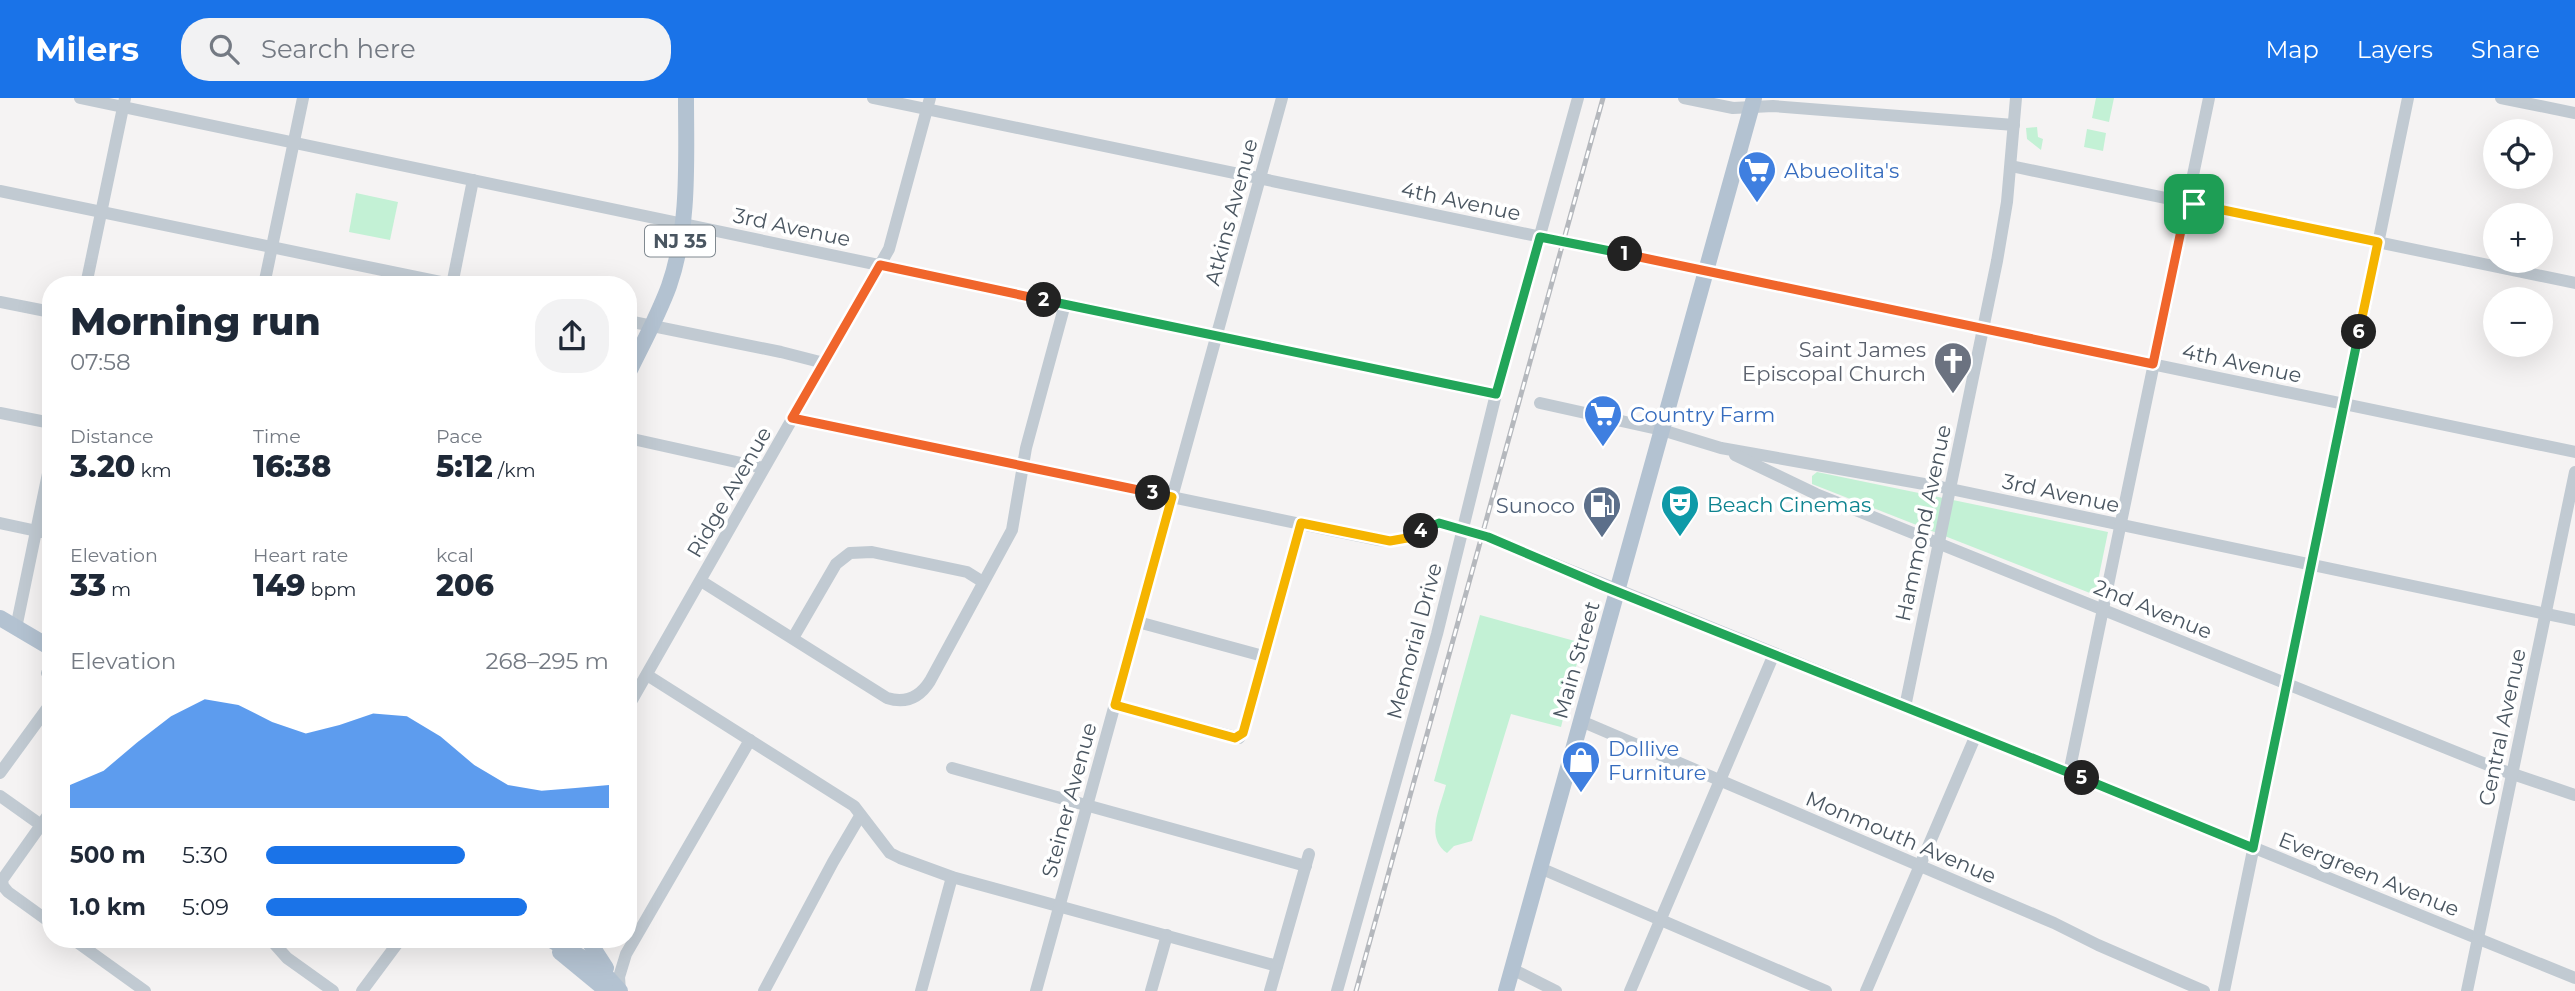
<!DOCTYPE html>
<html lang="en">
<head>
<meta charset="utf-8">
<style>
	:root { --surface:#fff; --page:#f2f2f3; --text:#1f2937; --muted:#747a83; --accent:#1a73e8 }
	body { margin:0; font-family:Montserrat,sans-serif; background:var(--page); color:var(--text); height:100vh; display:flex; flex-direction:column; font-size:26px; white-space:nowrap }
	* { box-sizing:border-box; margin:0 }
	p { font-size:23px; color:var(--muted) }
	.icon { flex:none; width:38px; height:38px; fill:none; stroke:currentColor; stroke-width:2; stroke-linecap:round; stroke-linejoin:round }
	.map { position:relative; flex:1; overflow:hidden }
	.drawer { position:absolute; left:42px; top:178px; width:595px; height:672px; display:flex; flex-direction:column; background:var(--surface); border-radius:28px; box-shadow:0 7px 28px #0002 }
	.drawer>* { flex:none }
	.buttons { position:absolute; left:2483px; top:21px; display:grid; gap:14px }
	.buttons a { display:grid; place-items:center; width:70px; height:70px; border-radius:50%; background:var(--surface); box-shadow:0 7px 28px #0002; font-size:35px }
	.pin { position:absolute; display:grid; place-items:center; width:60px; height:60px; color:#fff; margin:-30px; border-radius:14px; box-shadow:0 4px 10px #0006 }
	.km { position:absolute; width:35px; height:35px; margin:-18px; border-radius:50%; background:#222; color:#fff; font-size:19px; line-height:35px; text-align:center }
	.round { display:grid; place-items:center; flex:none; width:74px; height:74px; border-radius:28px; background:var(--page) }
	.head { display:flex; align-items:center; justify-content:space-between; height:119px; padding:0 28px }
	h1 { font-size:38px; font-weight:800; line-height:52px }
	.figures { display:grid; grid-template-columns:repeat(3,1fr); gap:10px; height:119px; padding:7px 28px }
	.figures div { display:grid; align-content:center }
	.figures b { font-size:30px; font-weight:800 }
	.figures small { font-size:19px; font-weight:400 }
	.figures p { font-size:19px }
	.chart { height:196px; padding:14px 28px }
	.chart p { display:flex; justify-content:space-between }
	.chart svg { width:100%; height:126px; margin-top:7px; fill:var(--accent); opacity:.7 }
	ul { padding:0 28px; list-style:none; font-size:23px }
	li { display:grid; grid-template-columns:112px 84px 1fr; align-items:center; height:52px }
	li i { height:18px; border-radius:9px; background:var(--accent) }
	header { display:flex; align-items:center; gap:42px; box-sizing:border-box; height:98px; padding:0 35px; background:var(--accent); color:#fff }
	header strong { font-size:33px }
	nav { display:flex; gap:38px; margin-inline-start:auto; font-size:24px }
	.search { width:490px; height:63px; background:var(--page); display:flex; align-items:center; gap:18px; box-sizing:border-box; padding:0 24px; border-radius:28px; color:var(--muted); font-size:26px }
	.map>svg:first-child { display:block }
	.green { fill:#c3f1d5 }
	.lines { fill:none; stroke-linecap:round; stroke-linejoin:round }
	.minor { stroke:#c1cad2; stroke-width:12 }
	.major { stroke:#b3c2d1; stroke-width:16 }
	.rail-casing { stroke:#b5b8bd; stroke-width:5 }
	.rail { stroke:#fff; stroke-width:2.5; stroke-dasharray:8; stroke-linecap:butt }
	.split-1-casing { stroke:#fff; stroke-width:14 }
	.split-2-casing { stroke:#fff; stroke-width:14 }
	.split-3-casing { stroke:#fff; stroke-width:14 }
	.split-4-casing { stroke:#fff; stroke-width:14 }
	.split-5-casing { stroke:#fff; stroke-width:14 }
	.split-6-casing { stroke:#fff; stroke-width:14 }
	.split-7-casing { stroke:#fff; stroke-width:14 }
	.split-1 { stroke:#f0652b; stroke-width:9 }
	.split-2 { stroke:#22a559; stroke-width:9 }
	.split-3 { stroke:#f0652b; stroke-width:9 }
	.split-4 { stroke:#f5b400; stroke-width:9 }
	.split-5 { stroke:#22a559; stroke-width:9 }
	.split-6 { stroke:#22a559; stroke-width:9 }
	.split-7 { stroke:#f5b400; stroke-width:9 }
	.labels { text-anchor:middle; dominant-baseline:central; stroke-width:7; stroke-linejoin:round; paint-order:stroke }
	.shield { fill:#fff; stroke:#808990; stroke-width:2 }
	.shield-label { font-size:19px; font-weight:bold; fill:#4a5661 }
	.shop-label { font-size:21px; fill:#366cbe; stroke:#fff; text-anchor:start }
	.street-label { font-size:21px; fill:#4a5661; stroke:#fff }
	.worship-label { font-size:21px; fill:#5b616d; stroke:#fff; text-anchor:end }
	.culture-label { font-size:21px; fill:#0d838f; stroke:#fff; text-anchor:start }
	.service-label { font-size:21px; fill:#4e5e75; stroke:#fff; text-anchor:end }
</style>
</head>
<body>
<header>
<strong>Milers</strong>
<div class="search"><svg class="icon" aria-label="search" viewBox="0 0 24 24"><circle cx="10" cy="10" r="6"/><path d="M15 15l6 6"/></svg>Search here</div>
<nav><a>Map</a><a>Layers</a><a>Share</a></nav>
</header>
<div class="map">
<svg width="2575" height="893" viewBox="0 0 2575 893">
	<rect width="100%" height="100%" fill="#f5f3f3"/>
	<g class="green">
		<polygon points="2096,0 2114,0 2109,24 2092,20"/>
		<polygon points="2037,29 2038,39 2043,41 2041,52 2027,41 2026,30"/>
		<polygon points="2087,31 2106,35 2103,53 2084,49"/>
		<polygon points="356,95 398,104 390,142 349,134"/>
		<polygon points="1817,374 2108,434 2095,497 1812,386 1812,378"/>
		<path d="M1480,517L1582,545L1561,629L1511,616L1472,743L1454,748L1447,755C1424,739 1441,708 1446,687L1434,683Z"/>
	</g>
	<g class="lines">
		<g class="minor">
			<polyline points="80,0 1496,296"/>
			<polyline points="873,0 2575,354"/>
			<polyline points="1684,0 1733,10 1773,8 2014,27"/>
			<polyline points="2501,0 2575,15"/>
			<polyline points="2011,68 2575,185"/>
			<polyline points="0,93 455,187"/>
			<polyline points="86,187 125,0"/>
			<polyline points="264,187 303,0"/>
			<polyline points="452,187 473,82"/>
			<polyline points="0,204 51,214"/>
			<polyline points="628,223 781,254 824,265"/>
			<polyline points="1540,305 1662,332 1721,350 1941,389 2575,522"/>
			<polyline points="0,315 51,325"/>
			<polyline points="792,320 1378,442 1390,443 1407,440 1439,425 1483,437 2575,880"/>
			<polyline points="628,340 763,370"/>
			<polyline points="1735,357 1816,396 2498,671 2575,697"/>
			<polyline points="0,425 51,436"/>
			<path d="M701,483L887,600C906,606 920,599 930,583L1012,432L1026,350L1065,206"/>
			<polyline points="1138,524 1263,558"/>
			<polyline points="16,530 51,361"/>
			<polyline points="793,540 836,466 850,455 872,454 967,474 983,484"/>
			<polyline points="47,575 51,577"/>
			<polyline points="647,577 854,708 890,755 900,760 952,779 1277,868"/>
			<polyline points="1115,607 1239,640 1243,635 1301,425"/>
			<polyline points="628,609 889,151 930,0"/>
			<polyline points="1905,609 1997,163 2007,104 2016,0"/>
			<polyline points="1581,623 2054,825 2098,847 2204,893"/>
			<polyline points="952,670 1306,768"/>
			<polyline points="0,675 51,605"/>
			<polyline points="2069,675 2209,0"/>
			<polyline points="0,698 41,727"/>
			<polyline points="51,713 2,782 3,788 8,794 51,825"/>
			<polyline points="1540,770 1826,893"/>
			<polyline points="74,842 145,893"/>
			<polyline points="271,842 287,860 333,893"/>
			<polyline points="1512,871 1556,893"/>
			<polyline points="362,893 400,842"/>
			<polyline points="620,893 619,879 626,856 750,642"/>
			<polyline points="764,893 833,764 860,718"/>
			<polyline points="921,893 952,779"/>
			<polyline points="1036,893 1282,0"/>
			<polyline points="1151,893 1167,837"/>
			<polyline points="1270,893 1309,756"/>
			<polyline points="1337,893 1437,536 1496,296 1578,0"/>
			<polyline points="1630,893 1774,556"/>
			<polyline points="1866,893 1976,637"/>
			<polyline points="2224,893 2408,0"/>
			<polyline points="2467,893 2575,374"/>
		</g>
		<g class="major">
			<path d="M628,276C642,247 658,218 669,188C690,128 686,62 686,0"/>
			<polyline points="0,520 51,550"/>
			<polyline points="551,842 597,868 620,893"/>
			<polyline points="588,842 606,870"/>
			<polyline points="560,854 606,892"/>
			<polyline points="1506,893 1754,0"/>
		</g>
		<defs>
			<polyline id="rail" points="1356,893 1603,0"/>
		</defs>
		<use href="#rail" class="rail-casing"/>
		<use href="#rail" class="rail"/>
	</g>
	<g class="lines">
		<defs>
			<polyline id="split-1" points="1625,156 2153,266 2187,104 2194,106"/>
			<polyline id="split-2" points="1044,202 1496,296 1540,139 1625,156"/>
			<polyline id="split-3" points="1044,202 880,167 792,320 1153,395"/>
			<polyline id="split-4" points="1153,395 1172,399 1115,607 1235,640 1243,635 1301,425 1390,443 1407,440 1421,433"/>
			<polyline id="split-5" points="1421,433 1439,425 1488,439 1603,488 2082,680"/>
			<polyline id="split-6" points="2082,680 2253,750 2359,234"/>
			<polyline id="split-7" points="2194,106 2378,144 2359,234"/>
		</defs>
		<use href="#split-1" class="split-1-casing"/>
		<use href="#split-2" class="split-2-casing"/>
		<use href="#split-3" class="split-3-casing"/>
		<use href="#split-4" class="split-4-casing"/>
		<use href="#split-5" class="split-5-casing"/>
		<use href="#split-6" class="split-6-casing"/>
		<use href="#split-7" class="split-7-casing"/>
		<use href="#split-1" class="split-1"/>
		<use href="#split-2" class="split-2"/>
		<use href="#split-3" class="split-3"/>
		<use href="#split-4" class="split-4"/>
		<use href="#split-5" class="split-5"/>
		<use href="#split-6" class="split-6"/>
		<use href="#split-7" class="split-7"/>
	</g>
	<defs>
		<symbol id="supermarket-pin" viewBox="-11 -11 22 30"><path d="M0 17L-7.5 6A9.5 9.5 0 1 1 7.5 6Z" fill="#3f7fe0" stroke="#fff"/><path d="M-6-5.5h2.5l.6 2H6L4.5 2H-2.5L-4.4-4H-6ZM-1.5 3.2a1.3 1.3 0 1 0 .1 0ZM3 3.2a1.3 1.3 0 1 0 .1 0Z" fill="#fff"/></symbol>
		<symbol id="church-pin" viewBox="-11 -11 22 30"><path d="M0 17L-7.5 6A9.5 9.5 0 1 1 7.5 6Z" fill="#6b7280" stroke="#fff"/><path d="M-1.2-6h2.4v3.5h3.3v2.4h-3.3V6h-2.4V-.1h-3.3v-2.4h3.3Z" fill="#fff"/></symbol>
		<symbol id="theatre-pin" viewBox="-11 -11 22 30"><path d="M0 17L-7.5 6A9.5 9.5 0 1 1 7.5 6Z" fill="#0f9aa8" stroke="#fff"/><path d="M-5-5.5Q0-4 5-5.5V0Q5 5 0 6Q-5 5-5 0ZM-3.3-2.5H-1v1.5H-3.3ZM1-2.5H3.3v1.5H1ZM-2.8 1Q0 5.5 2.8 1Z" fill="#fff"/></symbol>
		<symbol id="fuel-pin" viewBox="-11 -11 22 30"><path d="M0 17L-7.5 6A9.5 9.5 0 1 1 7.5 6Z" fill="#5c6f8a" stroke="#fff"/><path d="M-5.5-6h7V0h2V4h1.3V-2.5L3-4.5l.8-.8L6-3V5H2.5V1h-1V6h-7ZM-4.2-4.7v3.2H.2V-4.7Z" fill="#fff"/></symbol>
		<symbol id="shop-pin" viewBox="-11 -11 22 30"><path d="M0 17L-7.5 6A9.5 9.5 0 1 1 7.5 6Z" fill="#3f7fe0" stroke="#fff"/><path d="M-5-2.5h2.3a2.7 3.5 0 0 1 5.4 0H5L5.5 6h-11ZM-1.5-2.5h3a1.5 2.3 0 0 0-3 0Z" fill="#fff"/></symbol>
	</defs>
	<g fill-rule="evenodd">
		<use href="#supermarket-pin" x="1735" y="50" width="44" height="60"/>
		<use href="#church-pin" x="1931" y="241" width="44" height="60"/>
		<use href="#supermarket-pin" x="1581" y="294" width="44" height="60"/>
		<use href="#theatre-pin" x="1658" y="384" width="44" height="60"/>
		<use href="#fuel-pin" x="1580" y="385" width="44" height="60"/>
		<use href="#shop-pin" x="1559" y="640" width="44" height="60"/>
	</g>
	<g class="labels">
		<rect class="shield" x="645" y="127.5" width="70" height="31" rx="5"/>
		<g class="shield-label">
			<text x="680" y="143">NJ 35</text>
		</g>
		<g class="shop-label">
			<text x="1784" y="72">Abueolita's</text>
			<text x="1630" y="316">Country Farm</text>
			<text x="1608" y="650">Dollive<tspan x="1608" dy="24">Furniture</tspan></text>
		</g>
		<g class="street-label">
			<text transform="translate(1461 103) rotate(12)">4th Avenue</text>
			<text transform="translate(1231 114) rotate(-75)">Atkins Avenue</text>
			<text transform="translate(792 129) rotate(12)">3rd Avenue</text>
			<text transform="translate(2242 265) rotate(12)">4th Avenue</text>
			<text transform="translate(729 394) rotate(-60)">Ridge Avenue</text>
			<text transform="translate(2061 395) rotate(12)">3rd Avenue</text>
			<text transform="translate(1923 425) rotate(-78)">Hammond Avenue</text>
			<text transform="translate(2153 511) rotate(22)">2nd Avenue</text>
			<text transform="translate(1414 543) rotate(-75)">Memorial Drive</text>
			<text transform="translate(1576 562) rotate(-74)">Main Street</text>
			<text transform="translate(2502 629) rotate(-78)">Central Avenue</text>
			<text transform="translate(1069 702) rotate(-75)">Steiner Avenue</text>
			<text transform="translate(1901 739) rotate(23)">Monmouth Avenue</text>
			<text transform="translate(2369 776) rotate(22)">Evergreen Avenue</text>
		</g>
		<g class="worship-label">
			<text x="1926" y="251">Saint James<tspan x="1926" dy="24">Episcopal Church</tspan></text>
		</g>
		<g class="culture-label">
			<text x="1707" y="406">Beach Cinemas</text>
		</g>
		<g class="service-label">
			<text x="1575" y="407">Sunoco</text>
		</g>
	</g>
</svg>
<div class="buttons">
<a><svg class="icon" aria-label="locate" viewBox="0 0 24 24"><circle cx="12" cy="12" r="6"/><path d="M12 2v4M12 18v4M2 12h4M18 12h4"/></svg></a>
<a>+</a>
<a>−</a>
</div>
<div class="pin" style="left:2194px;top:106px;background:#1e9e55"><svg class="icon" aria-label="arrive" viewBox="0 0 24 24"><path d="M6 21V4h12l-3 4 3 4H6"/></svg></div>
<b class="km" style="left:1625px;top:156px">1</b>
<b class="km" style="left:1044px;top:202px">2</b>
<b class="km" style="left:1153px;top:395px">3</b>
<b class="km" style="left:1421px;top:433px">4</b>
<b class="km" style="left:2082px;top:680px">5</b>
<b class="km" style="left:2359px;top:234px">6</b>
<section class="drawer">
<div class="head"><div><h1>Morning run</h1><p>07:58</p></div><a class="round"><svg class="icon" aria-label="share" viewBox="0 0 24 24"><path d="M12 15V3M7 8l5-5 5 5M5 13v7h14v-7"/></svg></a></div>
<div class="figures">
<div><p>Distance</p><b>3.20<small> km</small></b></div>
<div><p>Time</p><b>16:38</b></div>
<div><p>Pace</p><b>5:12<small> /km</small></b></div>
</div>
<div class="figures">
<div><p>Elevation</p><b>33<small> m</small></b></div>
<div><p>Heart rate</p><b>149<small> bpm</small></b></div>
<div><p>kcal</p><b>206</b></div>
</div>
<div class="chart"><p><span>Elevation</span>268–295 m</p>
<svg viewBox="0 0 160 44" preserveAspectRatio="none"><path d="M0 44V36L10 31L20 21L30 12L40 6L50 8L60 14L70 18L80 15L90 11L100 12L110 19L120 29L130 36L140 38L150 37L160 36V44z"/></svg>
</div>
<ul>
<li><b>500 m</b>5:30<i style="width:58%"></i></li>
<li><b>1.0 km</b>5:09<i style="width:76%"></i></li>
</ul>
</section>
</div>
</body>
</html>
